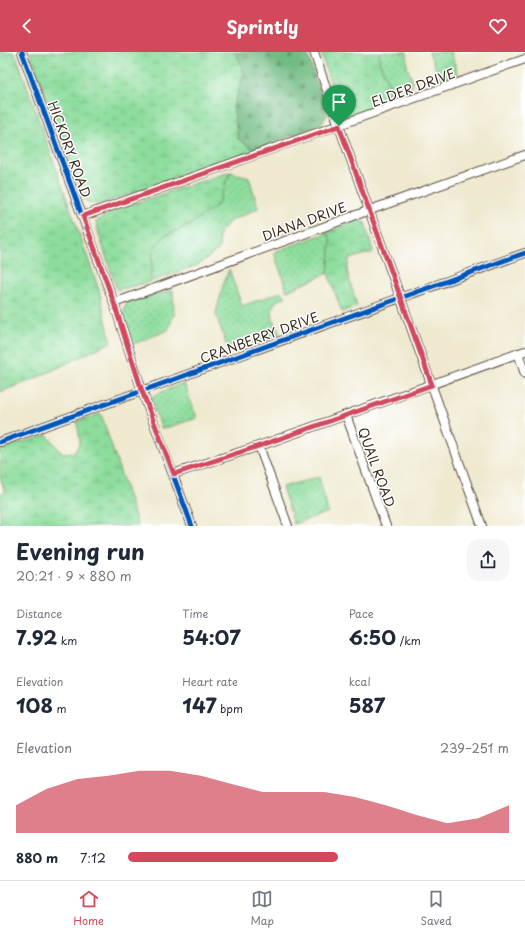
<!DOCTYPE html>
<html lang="en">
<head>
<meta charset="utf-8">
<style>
	:root { --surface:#fff; --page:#f6f6f7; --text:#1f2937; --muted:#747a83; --line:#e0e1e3; --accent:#d1495b }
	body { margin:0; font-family:"Playpen Sans",sans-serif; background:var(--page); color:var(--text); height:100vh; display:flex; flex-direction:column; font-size:15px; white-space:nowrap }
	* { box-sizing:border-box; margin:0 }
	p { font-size:13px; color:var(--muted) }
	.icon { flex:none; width:22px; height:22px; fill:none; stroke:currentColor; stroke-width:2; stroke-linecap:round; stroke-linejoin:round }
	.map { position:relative; height:474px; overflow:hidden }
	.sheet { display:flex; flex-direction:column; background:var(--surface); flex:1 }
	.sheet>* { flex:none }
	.pin { position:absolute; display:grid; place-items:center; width:34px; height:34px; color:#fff; margin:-41px -17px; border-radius:50% 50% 50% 0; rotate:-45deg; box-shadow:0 0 4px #0007 }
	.pin .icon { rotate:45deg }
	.round { display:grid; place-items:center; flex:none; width:42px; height:42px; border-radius:12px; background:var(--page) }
	.headline { display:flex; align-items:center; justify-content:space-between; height:68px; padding:0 16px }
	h1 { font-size:22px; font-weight:700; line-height:30px }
	.figures { display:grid; grid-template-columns:repeat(3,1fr); gap:6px; height:68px; padding:4px 16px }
	.figures div { display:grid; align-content:center }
	.figures b { font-size:20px; font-weight:700 }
	.figures small { font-size:11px; font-weight:400 }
	.figures p { font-size:11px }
	.chart { height:112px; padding:8px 16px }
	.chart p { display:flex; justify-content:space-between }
	.chart svg { width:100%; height:72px; margin-top:4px; fill:var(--accent); opacity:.7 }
	ul { padding:0 16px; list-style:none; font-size:13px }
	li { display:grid; grid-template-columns:64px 48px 1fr; align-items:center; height:30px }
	li i { height:10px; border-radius:5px; background:var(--accent) }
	header { display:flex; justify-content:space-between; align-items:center; height:52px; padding:0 16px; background:var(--accent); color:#fff; font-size:18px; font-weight:700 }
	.dock { display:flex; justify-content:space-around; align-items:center; height:56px; border-top:1px solid var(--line); background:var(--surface); font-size:11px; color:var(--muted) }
	.dock a { display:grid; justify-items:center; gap:2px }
	.dock .active { color:var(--accent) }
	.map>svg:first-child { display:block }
	.grass { fill:url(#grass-dots); stroke:#64845e }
	.forest { fill:url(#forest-firs); stroke:#567351 }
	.wetland { fill:url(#wetland-marsh); stroke:#64845e }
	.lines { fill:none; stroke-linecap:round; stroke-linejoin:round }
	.minor-casing { stroke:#564739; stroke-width:10 }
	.minor { stroke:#fff; stroke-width:8 }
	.cycleway-casing { stroke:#fff; stroke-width:8 }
	.cycleway { stroke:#0057b8; stroke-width:5 }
	.route-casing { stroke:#fff; stroke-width:8 }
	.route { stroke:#d1495b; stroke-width:5 }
	.labels { text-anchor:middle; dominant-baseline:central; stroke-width:3; stroke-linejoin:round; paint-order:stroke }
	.street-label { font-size:13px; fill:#3b2a1e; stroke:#fff }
</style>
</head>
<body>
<header><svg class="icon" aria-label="back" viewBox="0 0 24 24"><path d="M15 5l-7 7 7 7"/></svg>Sprintly<svg class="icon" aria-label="heart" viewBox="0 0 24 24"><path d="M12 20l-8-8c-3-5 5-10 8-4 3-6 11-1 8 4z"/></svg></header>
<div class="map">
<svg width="525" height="474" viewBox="0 0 525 474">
	<defs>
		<pattern id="grass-dots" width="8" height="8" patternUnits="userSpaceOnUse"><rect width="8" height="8" fill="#8ddd9d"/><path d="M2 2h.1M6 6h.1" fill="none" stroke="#7bbe87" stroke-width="1.8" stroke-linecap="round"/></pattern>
		<pattern id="forest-firs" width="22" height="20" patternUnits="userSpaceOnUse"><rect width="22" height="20" fill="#72bc84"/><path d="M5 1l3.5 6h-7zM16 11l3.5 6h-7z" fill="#5f996b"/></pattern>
		<pattern id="wetland-marsh" width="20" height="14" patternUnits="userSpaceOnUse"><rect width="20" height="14" fill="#8ddd9d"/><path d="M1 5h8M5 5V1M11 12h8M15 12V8" fill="none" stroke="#7bbe87"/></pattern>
	</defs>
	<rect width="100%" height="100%" fill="#fff"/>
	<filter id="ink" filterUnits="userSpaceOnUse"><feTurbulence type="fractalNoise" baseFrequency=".025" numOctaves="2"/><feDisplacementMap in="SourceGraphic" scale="8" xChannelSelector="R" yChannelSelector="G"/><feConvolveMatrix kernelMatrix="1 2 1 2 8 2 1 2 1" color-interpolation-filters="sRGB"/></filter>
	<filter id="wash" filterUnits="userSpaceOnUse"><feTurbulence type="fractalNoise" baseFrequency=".012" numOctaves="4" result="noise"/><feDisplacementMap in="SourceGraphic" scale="16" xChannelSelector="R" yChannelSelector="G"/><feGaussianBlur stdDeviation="0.9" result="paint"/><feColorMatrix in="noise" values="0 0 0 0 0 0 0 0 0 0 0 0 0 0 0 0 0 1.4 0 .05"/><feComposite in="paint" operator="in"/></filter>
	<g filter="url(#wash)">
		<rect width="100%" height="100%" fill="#eee9cf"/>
		<g class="grass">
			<polygon points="379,0 407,0 407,15 413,30 409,43 382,52 390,36 379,9"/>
			<polygon points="429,0 451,0 458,23 442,32"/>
			<polygon points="230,120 249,125 258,156 230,169 219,181 219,197 198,213 150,230 153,198 164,184 191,172 218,152"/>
			<polygon points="327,181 331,188 328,221 287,239 274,200"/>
			<path d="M229,217L242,254L281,240L286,245C283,246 280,247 277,249C267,257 275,273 280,282L267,289L231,298L227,295L216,262L223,233Z"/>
			<polygon points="173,238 174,263 168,278 131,293 123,263 126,252 130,249"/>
			<polygon points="184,331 197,366 162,377 151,349 154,343"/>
			<polygon points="319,425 328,460 294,472 282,435"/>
		</g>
		<polygon class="forest" points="233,0 303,0 308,3 327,63 322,72 255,98 238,87 233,55 244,20"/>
		<g class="wetland">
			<polygon points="0,0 13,0 16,3 99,238 111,290 32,328 0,340"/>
			<polygon points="30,0 233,0 237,4 244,20 233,55 238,87 255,98 101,152 91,151 84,148"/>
			<polygon points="321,0 379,0 379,9 390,36 382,52 346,67 339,61"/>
			<polygon points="230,120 218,152 191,172 164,184 153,198 150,230 117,238 100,186 96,170 114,158"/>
			<polygon points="358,167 365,171 373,200 349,207 347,219 357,254 342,260 328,221 331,188 327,181"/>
			<polygon points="101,362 138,474 0,474 0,442 5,440 0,425 0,397 47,383 62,401 75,400 80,390 77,369"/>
		</g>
	</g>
	<g filter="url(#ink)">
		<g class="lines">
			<defs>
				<g id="minor">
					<polyline points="22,0 114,251 142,339 192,474"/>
					<polyline points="314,0 339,74 482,474"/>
					<polyline points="83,164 525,7"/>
					<polyline points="114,251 370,158 525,103"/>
					<polyline points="518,301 525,322"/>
					<polyline points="346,363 386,474"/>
					<polyline points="0,390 525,201"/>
					<polyline points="259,394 288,474"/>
					<polyline points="173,422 259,394 525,299"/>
				</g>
			</defs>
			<use href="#minor" class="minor-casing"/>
			<use href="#minor" class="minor"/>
			<defs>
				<g id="cycleway">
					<polyline points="22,0 114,251 142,339 192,474"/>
					<polyline points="0,390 525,201"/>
				</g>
			</defs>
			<use href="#cycleway" class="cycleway-casing"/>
			<use href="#cycleway" class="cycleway"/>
		</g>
	</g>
	<g class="lines" filter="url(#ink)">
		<defs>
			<polygon id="route" points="339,74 432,333 259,394 174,422 142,339 114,251 83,164"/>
		</defs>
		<use href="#route" class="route-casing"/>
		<use href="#route" class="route"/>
	</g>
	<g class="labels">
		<g class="street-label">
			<text transform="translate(413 35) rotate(-20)">ELDER DRIVE</text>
			<text transform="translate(70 97) rotate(70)">HICKORY ROAD</text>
			<text transform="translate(304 169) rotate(-20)">DIANA DRIVE</text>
			<text transform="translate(259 285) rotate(-20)">CRANBERRY DRIVE</text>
			<text transform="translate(377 415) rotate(70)">QUAIL ROAD</text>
		</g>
	</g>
</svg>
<div class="pin" style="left:339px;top:74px;background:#1e9e55"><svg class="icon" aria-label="arrive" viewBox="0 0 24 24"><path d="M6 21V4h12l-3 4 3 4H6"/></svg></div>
</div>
<section class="sheet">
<div class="headline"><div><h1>Evening run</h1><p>20:21 · 9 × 880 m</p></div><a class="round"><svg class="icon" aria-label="share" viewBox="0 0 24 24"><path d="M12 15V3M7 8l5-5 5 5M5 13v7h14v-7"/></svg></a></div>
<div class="figures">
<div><p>Distance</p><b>7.92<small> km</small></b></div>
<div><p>Time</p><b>54:07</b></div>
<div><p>Pace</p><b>6:50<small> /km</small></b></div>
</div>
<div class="figures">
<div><p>Elevation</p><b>108<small> m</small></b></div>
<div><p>Heart rate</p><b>147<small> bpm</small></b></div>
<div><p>kcal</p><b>587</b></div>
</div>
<div class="chart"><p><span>Elevation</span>239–251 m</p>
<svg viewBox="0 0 160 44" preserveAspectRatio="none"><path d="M0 44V27L10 17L20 11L30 9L40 6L50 6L60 9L70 14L80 19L90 19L100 19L110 22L120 27L130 33L140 38L150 35L160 27V44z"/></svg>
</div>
<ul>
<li><b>880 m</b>7:12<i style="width:55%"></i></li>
</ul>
</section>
<nav class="dock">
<a class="active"><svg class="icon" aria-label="home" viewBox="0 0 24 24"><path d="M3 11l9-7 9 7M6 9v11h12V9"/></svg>Home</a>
<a><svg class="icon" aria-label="map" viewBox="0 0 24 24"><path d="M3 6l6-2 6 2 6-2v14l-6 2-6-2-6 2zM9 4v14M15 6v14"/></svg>Map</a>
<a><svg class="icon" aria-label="saved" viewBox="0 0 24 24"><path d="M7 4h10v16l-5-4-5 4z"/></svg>Saved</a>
</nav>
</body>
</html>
